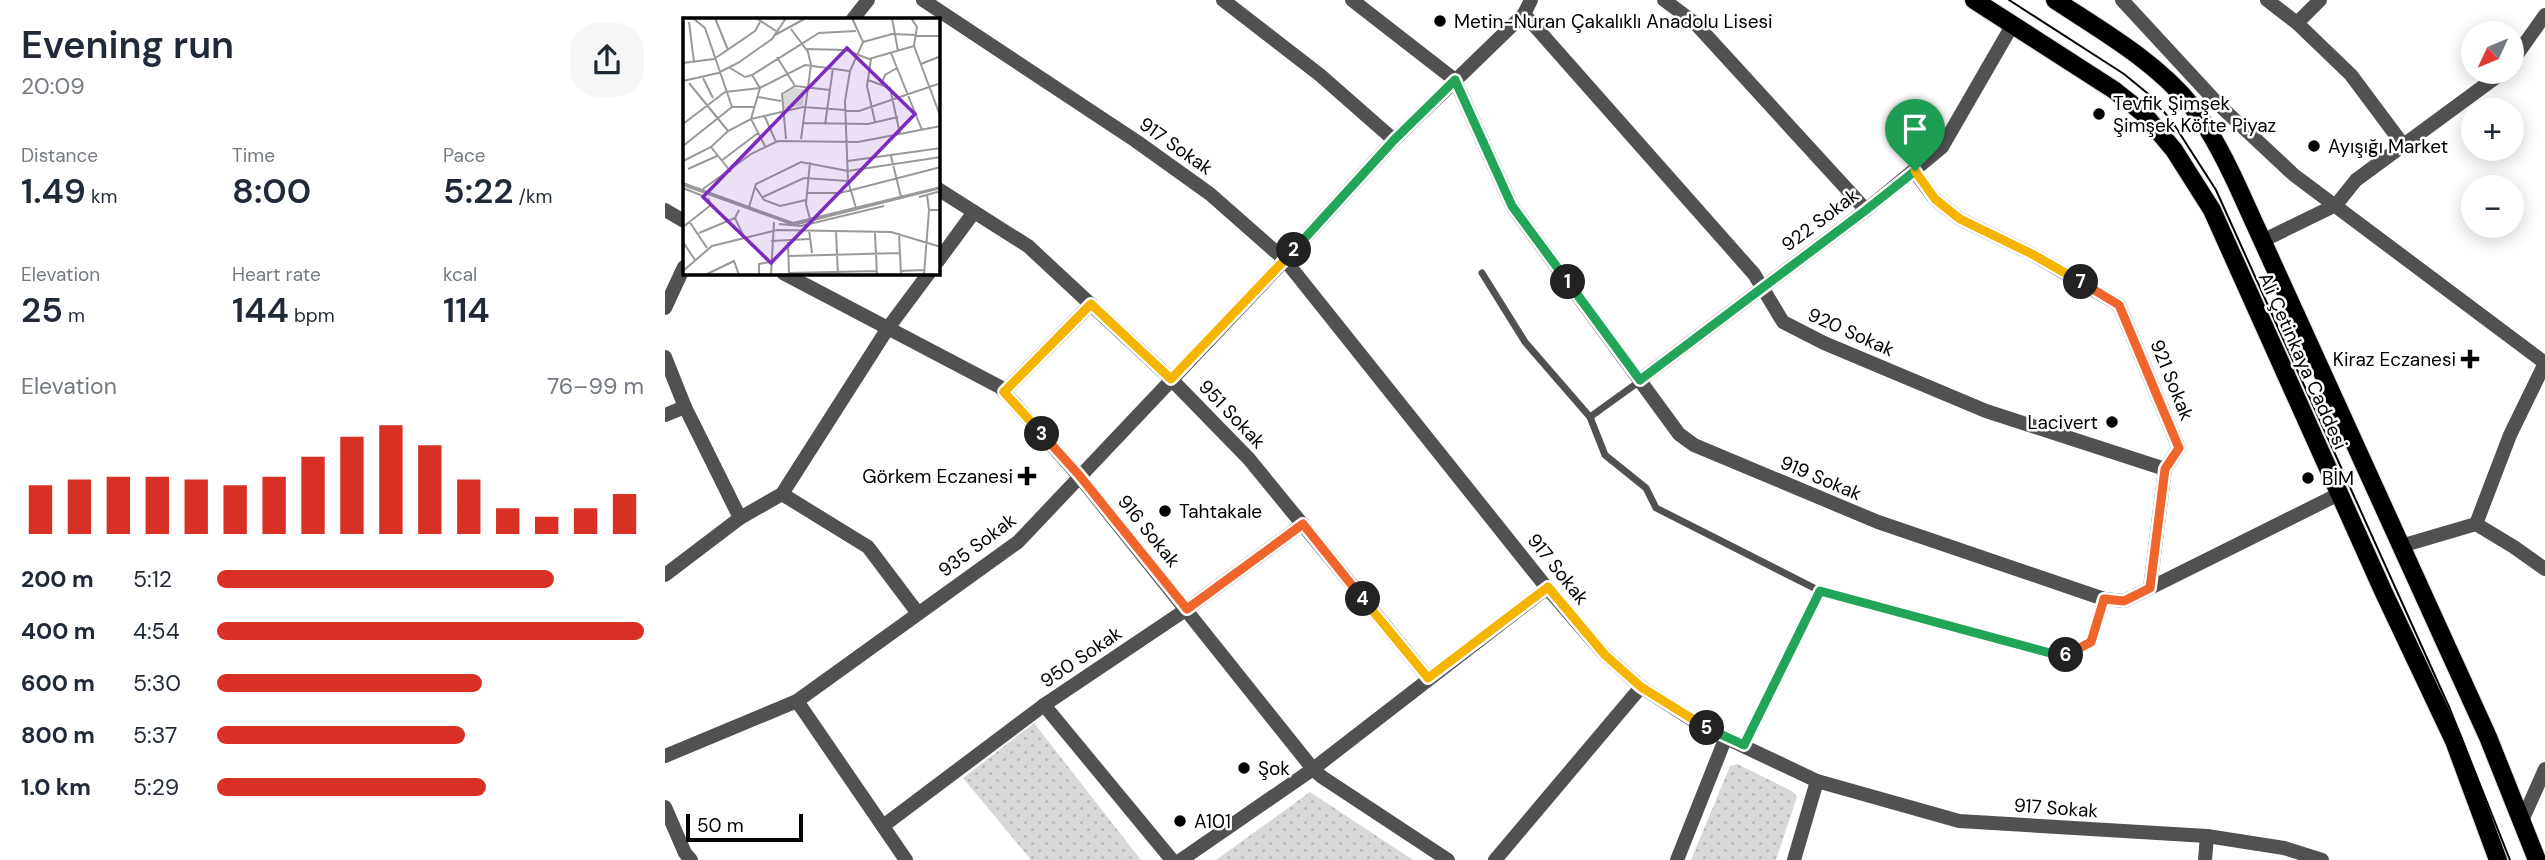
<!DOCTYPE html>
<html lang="en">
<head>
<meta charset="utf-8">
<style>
	:root { --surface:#fff; --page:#f6f6f7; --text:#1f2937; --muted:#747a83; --accent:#d93025 }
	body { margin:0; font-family:"DM Sans",sans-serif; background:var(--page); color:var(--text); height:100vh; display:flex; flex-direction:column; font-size:26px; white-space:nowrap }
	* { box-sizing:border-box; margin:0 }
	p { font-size:23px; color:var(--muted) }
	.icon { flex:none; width:38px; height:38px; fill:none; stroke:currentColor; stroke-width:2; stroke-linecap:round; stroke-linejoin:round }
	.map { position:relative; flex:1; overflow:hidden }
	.sheet { display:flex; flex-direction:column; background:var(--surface); width:665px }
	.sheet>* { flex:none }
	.needle { width:46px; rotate:226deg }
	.fabs { position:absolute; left:1796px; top:21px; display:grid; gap:14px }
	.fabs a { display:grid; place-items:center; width:63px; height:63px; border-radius:50%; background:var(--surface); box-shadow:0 4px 18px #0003; font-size:35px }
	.scale { position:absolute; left:21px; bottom:18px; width:117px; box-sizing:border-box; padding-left:7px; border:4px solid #000; border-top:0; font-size:19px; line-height:24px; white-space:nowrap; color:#000; -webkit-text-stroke:5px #fff; paint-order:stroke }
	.pin { position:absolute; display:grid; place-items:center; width:60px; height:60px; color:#fff; margin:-72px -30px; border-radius:50% 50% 50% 0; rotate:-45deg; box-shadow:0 0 7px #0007 }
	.pin .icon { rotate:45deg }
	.km { position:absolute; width:35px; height:35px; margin:-18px; border-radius:50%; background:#222; color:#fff; font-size:19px; line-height:35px; text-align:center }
	.round { display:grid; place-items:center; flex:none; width:74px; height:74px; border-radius:28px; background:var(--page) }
	.headline { display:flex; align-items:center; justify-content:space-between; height:119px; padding:0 21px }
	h1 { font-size:38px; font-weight:600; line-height:52px }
	.figures { display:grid; grid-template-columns:repeat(3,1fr); gap:10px; height:119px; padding:7px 21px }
	.figures div { display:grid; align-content:center }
	.figures b { font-size:35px; font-weight:600 }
	.figures small { font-size:19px; font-weight:400 }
	.figures p { font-size:19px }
	.chart { height:196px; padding:14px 21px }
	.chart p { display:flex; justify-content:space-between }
	.chart svg { width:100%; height:126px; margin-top:7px; stroke:var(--accent); stroke-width:6 }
	ul { padding:0 21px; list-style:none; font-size:23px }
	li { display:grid; grid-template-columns:112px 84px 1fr; align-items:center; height:52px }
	li i { height:18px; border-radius:9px; background:var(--accent) }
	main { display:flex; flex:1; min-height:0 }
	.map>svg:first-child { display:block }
	.park { fill:url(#park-dots) }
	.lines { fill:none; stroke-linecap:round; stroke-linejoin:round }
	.primary-casing { stroke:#dbdbdb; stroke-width:20 }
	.path { stroke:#737373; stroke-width:2.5; stroke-dasharray:2 3.5; stroke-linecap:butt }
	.service { stroke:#515151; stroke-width:7 }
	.minor { stroke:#515151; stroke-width:14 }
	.primary { stroke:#000; stroke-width:18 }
	.tram { stroke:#000; stroke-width:2 }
	.split-1-casing { stroke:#fff; stroke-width:14 }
	.split-2-casing { stroke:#fff; stroke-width:14 }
	.split-3-casing { stroke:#fff; stroke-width:14 }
	.split-4-casing { stroke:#fff; stroke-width:14 }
	.split-5-casing { stroke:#fff; stroke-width:14 }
	.split-6-casing { stroke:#fff; stroke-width:14 }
	.split-7-casing { stroke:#fff; stroke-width:14 }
	.split-8-casing { stroke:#fff; stroke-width:14 }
	.split-1 { stroke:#22a559; stroke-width:9 }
	.split-2 { stroke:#22a559; stroke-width:9 }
	.split-3 { stroke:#f5b400; stroke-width:9 }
	.split-4 { stroke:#f0652b; stroke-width:9 }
	.split-5 { stroke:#f5b400; stroke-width:9 }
	.split-6 { stroke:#22a559; stroke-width:9 }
	.split-7 { stroke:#f0652b; stroke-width:9 }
	.split-8 { stroke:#f5b400; stroke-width:9 }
	.poi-dot { fill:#000; stroke:#fff; stroke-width:2.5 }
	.labels { text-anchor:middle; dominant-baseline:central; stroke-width:5; stroke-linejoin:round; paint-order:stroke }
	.poi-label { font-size:19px; fill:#000; stroke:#fff; text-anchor:start }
	.street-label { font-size:19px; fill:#000; stroke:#fff }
	.inset-road { fill:none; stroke:#999; stroke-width:2 }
	.view { fill:#7b2cbf; fill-opacity:0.15; stroke:#7b2cbf; stroke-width:3.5 }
	.inset-edge { fill:none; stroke:#000; stroke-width:3.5 }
</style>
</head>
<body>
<main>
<section class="sheet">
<div class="headline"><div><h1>Evening run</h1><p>20:09</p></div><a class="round"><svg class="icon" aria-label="share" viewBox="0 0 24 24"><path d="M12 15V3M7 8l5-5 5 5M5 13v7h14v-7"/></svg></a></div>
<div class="figures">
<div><p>Distance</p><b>1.49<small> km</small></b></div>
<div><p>Time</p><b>8:00</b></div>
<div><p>Pace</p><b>5:22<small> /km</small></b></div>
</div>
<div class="figures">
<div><p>Elevation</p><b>25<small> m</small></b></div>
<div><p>Heart rate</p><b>144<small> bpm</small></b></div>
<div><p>kcal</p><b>114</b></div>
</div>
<div class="chart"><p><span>Elevation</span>76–99 m</p>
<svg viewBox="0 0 160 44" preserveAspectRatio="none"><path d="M5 44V27M15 44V25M25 44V24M35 44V24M45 44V25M55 44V27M65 44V24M75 44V17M85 44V10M95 44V6M105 44V13M115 44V25M125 44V35M135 44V38M145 44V35M155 44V30"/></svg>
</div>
<ul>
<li><b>200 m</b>5:12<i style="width:79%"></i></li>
<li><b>400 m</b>4:54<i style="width:100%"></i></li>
<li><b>600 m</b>5:30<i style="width:62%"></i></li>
<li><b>800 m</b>5:37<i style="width:58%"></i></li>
<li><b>1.0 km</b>5:29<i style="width:63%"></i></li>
</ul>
</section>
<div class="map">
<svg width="1880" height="860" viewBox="0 0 1880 860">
	<defs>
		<pattern id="park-dots" width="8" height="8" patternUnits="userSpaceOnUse" patternTransform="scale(1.75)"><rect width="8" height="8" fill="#d8d8d8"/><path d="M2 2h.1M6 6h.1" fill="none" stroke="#b8b8b8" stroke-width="1.8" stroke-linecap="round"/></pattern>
	</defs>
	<rect width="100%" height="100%" fill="#fff"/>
	<g class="park">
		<polygon points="369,723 476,860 366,860 298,778"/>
		<polygon points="1072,764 1127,791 1132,797 1111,860 1026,860 1065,766"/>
		<polygon points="645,792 748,860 551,860"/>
	</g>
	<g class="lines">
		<defs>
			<g id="primary">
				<polyline points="1309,0 1449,90 1478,113 1509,150 1547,210 1719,593 1789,741 1833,860"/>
				<path d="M1390,0C1437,31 1490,61 1526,105C1545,129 1559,157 1572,185L1823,737L1872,860"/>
			</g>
		</defs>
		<use href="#primary" class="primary-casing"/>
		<polyline class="path" points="1085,733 1150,600"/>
		<g class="service">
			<polyline points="817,273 860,342 925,417 940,455 981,488 991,508 1155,591 1385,653 1403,655 1425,642 1439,599"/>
			<polyline points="925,417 975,381"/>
		</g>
		<g class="minor">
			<polyline points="258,0 471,141 545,194 620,260 882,588 940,655 976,687 1042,729 1152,781 1294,821 1542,836 1619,848 1657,860"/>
			<polyline points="558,0 655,75 729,140"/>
			<polyline points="687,0 790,80 847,206 1014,434 1029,445 1213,522 1439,599 1459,601 1674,494"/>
			<polyline points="999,0 1030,23 1201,210"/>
			<polyline points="1457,0 1554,105 1629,175 1880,363"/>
			<polyline points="1602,0 1632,23 1686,75 1739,146"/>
			<polyline points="859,14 1089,274 1118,322 1159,343 1321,411 1500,469"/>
			<polyline points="188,19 203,0"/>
			<polyline points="1632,23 1655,0"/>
			<polyline points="1846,63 1880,15"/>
			<polyline points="1249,171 1270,199 1295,219 1367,254 1454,305 1514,448 1500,469 1485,588"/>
			<polyline points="273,189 363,246 506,379 584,459 763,678"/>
			<polyline points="0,210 19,221"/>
			<polyline points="1597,241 1671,205 1691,180 1838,72"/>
			<polyline points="273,261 309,212"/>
			<polyline points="118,273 335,387 414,476 648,769 657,777 783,860"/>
			<polyline points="0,308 19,267"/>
			<polyline points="0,357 20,407 75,518"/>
			<polyline points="975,380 1201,210 1277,147 1348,24"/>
			<polyline points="339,392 426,304"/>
			<polyline points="0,415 20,407"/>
			<polyline points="117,494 203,547 252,612"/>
			<polyline points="1811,524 1849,547 1880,569"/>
			<polyline points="1736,546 1811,524 1845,435 1880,363"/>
			<polyline points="0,575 75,518 117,494 223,328 264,273"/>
			<polyline points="132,701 241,860"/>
			<polyline points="379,705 507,860"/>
			<polyline points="0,756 132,701 353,542 620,260 729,140 859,14 866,0"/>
			<polyline points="0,807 20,853 26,860"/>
			<polyline points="1856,823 1880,769"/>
			<polyline points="218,826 379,705 522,609 638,524"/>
			<polyline points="516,860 648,769 882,588"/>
			<polyline points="830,860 976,687"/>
			<polyline points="1012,860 1061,737"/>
			<polyline points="1129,860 1152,781"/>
			<polyline points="1540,860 1542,836"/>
		</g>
		<use href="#primary" class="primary"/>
		<polyline class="tram" points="1344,0 1459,74 1487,97 1508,123 1551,190 1785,709 1845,860"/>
	</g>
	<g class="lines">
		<defs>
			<polyline id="split-1" points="903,282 975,380 1201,210 1250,171"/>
			<polyline id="split-2" points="629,250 729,140 790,80 847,206 903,282"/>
			<polyline id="split-3" points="377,434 339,392 426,304 506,379 629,250"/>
			<polyline id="split-4" points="377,434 414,475 522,609 638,524 698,599"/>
			<polyline id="split-5" points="698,599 763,678 883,587 940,655 976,687 1042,728"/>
			<polyline id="split-6" points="1042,728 1079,745 1155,591 1385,653 1401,655"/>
			<polyline id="split-7" points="1401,655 1426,642 1439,599 1459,601 1485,588 1500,469 1514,448 1454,305 1416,282"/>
			<polyline id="split-8" points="1250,171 1270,199 1295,219 1367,254 1416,282"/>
		</defs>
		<use href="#split-1" class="split-1-casing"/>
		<use href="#split-2" class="split-2-casing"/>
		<use href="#split-3" class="split-3-casing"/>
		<use href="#split-4" class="split-4-casing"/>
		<use href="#split-5" class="split-5-casing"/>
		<use href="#split-6" class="split-6-casing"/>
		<use href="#split-7" class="split-7-casing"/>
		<use href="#split-8" class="split-8-casing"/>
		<use href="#split-1" class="split-1"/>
		<use href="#split-2" class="split-2"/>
		<use href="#split-3" class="split-3"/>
		<use href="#split-4" class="split-4"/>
		<use href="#split-5" class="split-5"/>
		<use href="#split-6" class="split-6"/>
		<use href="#split-7" class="split-7"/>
		<use href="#split-8" class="split-8"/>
	</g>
	<g class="poi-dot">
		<circle cx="775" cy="21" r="7"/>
		<circle cx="1434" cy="114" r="7"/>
		<circle cx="1649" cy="146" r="7"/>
		<path d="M1801.5 348.5h7v7h7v7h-7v7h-7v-7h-7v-7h7z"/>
		<circle cx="1447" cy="422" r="7"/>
		<path d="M358.5 465.5h7v7h7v7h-7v7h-7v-7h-7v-7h7z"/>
		<circle cx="1643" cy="478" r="7"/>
		<circle cx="500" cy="511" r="7"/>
		<circle cx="579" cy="768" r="7"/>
		<circle cx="515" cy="821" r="7"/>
	</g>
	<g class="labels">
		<g class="poi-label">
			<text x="789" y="21">Metin-Nuran Çakalıklı Anadolu Lisesi</text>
			<text x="1448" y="103">Tevfik Şimşek<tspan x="1448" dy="22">Şimşek Köfte Piyaz</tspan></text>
			<text x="1663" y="146">Ayışığı Market</text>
			<text x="1791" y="359" text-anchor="end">Kiraz Eczanesi</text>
			<text x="1433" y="422" text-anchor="end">Lacivert</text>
			<text x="348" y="476" text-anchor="end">Görkem Eczanesi</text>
			<text x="1657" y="478">BİM</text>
			<text x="514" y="511">Tahtakale</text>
			<text x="593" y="768">Şok</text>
			<text x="529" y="821">A101</text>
		</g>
		<g class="street-label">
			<text transform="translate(511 146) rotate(35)">917 Sokak</text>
			<text transform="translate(1155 220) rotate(-37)">922 Sokak</text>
			<text transform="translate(1186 332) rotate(24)">920 Sokak</text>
			<text transform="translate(1638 361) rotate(66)">Ali Çetinkaya Caddesi</text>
			<text transform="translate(1507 380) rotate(68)">921 Sokak</text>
			<text transform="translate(567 414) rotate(46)">951 Sokak</text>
			<text transform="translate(1156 478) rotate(23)">919 Sokak</text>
			<text transform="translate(484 531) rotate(51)">916 Sokak</text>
			<text transform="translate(312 545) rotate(-37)">935 Sokak</text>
			<text transform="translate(893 569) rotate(51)">917 Sokak</text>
			<text transform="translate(416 657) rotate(-34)">950 Sokak</text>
			<text transform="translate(1391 808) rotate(4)">917 Sokak</text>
		</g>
	</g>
	<g transform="translate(18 18)">
		<rect width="257" height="257" fill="#fff"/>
		<path d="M110,70L122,71L120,87L101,91L100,77Z" fill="#d8d8d8"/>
		<path class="inset-road" d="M10,0L22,10L49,89M32,0L45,32M73,0L93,13M169,0L180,24L167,53L162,83L165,163L173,190M209,0L215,33M228,0L234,9L231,28L258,100M6,4L11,44M108,11L125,34L128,47L118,121M92,17L123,0M180,24L209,16L258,18M124,31L163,32L186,41L231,28M208,35L239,112M94,39L112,68M188,41L184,68L192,104M0,45L31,41L72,13L77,4M238,46L258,38M47,50L62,59L69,57L136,15L173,13M69,57L77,70L68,101L82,128M20,60L30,80M185,62L207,70L217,116M0,63L35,55L55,45L89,21L103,0M6,65L45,113M198,67L202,57L214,50M42,74L77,70L122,47L166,53M75,79L98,83M81,97L93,124M120,105L185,106L215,99M0,106L42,74M142,107L150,50M103,121L99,76L112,68L147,72M0,128L49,89H72M28,129L48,154M208,138L218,179M0,143L28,129L45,113L68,101L120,89L176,93L258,65M38,143L75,115M165,143L258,130M5,151L34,138M0,165L110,205L258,169M0,167L111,207L258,170M0,170L20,178M73,170L81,182L97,188L123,182M20,171L68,136L95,123L175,124L258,108M124,175H157L258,149M244,177L246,192H258M80,179L121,160L165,163M236,179L258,173M66,189L73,166L118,144L165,153L258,139M56,192L52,200L60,217M127,201L123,186L127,144M6,203L24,230M96,206L118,208L201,188M0,209L28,187L25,180M126,212L129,235M153,214L155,257M16,215L52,200M192,215L194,257M216,215L218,257M88,223L126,221M0,224L12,242M105,224L106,257M106,238L217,235M0,253L29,228L94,212L208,214L258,229M217,253L241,252M106,255L193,253M22,257L51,243L56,257M76,257V246L87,244M88,257L91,204M241,257L246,192"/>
		<path class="view" d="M164,30L232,96L88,245L20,179Z"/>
		<rect width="257" height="257" class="inset-edge"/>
	</g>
</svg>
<div class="fabs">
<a><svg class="needle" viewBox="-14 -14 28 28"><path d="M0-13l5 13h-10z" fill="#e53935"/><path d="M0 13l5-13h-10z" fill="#747a83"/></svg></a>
<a>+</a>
<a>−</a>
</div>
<div class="scale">50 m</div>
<div class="pin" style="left:1250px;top:171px;background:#1e9e55"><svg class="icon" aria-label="arrive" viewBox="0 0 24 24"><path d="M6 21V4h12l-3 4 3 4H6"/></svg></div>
<b class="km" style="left:903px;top:282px">1</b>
<b class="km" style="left:629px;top:250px">2</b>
<b class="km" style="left:377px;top:434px">3</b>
<b class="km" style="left:698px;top:599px">4</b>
<b class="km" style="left:1042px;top:728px">5</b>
<b class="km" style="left:1401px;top:655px">6</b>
<b class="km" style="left:1416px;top:282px">7</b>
</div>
</main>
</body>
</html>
